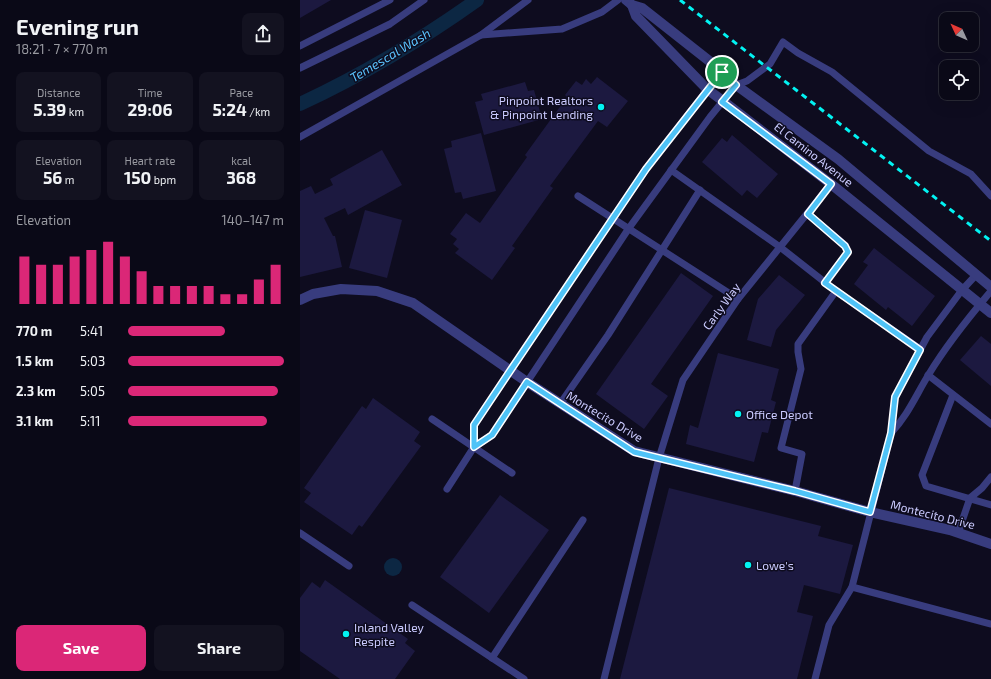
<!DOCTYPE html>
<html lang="en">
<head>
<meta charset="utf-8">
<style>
	:root { --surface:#0a0917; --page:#131220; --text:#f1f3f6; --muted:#999aa1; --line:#2a2a36; --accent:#db2777 }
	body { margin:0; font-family:"Exo 2",sans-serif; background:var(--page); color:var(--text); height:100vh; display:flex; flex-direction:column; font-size:15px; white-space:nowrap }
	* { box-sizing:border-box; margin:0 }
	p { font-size:13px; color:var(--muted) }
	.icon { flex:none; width:22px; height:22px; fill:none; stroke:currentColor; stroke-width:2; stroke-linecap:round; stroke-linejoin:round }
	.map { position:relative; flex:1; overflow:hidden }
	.sheet { display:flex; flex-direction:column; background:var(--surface); width:300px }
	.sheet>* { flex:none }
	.needle { width:26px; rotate:314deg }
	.buttons { position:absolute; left:639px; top:12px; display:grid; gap:8px }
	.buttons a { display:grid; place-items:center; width:40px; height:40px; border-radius:8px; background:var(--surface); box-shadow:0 4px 16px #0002,0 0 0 1px var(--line); font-size:20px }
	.pin { position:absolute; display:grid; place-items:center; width:34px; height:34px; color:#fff; margin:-17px; border:2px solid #fff; border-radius:50%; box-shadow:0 1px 4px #0007 }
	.round { display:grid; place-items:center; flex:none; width:42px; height:42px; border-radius:8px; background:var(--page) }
	.overview { display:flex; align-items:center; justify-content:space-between; height:68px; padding:0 16px }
	h1 { font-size:22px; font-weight:700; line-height:30px }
	.stats { display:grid; grid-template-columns:repeat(3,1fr); gap:6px; height:68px; padding:4px 16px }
	.stats div { display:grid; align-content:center; border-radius:8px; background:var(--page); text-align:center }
	.stats b { font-size:17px; font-weight:700 }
	.stats small { font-size:11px; font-weight:400 }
	.stats p { font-size:11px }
	.chart { height:112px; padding:8px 16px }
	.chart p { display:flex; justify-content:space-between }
	.chart svg { width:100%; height:72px; margin-top:4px; stroke:var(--accent); stroke-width:6 }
	.cta { display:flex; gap:8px; margin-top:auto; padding:8px 16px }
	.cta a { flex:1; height:46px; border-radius:8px; background:var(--accent); color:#fff; font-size:16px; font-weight:700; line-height:46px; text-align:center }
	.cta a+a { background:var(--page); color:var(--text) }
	ul { padding:0 16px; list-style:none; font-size:13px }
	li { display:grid; grid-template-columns:64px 48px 1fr; align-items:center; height:30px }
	li i { height:10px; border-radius:5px; background:var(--accent) }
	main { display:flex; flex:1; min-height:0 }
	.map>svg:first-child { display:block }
	.water { fill:#0c2743 }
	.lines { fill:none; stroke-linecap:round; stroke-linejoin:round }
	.canal { stroke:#0c2743; stroke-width:14 }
	.building { fill:#1c1940 }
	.service { stroke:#383c7e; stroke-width:7 }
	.minor { stroke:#383c7e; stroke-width:10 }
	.rail { stroke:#02f3f2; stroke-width:3; stroke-dasharray:6 5; stroke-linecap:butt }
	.route-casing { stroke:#fff; stroke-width:8 }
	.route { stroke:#4fc3f7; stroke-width:5 }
	.poi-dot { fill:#02f3f2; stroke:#0e0c1f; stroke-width:1.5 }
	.labels { text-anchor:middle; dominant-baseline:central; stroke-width:3; stroke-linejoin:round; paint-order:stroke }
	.poi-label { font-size:12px; fill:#cbcbff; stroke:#0e0c1f; text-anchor:start }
	.street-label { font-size:12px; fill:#cbcbff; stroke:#0e0c1f }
	.water-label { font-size:13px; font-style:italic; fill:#5ac3fe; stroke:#0e0c1f }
</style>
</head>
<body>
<main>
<section class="sheet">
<div class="overview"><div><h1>Evening run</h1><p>18:21 · 7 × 770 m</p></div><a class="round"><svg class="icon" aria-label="share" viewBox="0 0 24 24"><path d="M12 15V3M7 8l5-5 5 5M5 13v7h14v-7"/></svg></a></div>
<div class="stats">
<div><p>Distance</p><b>5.39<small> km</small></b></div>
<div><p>Time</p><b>29:06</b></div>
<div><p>Pace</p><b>5:24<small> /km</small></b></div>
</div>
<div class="stats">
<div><p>Elevation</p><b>56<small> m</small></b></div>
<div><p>Heart rate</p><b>150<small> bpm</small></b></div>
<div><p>kcal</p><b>368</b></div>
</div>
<div class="chart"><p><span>Elevation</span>140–147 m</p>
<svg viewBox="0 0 160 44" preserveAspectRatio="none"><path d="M5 44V15M15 44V20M25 44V20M35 44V15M45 44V11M55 44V6M65 44V15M75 44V24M85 44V33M95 44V33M105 44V33M115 44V33M125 44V38M135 44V38M145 44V29M155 44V20"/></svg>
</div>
<ul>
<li><b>770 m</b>5:41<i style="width:62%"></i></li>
<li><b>1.5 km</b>5:03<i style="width:100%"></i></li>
<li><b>2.3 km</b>5:05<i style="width:96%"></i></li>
<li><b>3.1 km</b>5:11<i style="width:89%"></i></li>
</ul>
<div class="cta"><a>Save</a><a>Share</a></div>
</section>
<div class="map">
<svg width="691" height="679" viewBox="0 0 691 679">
	<rect width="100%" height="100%" fill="#0e0c1f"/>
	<circle class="water" cx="93" cy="567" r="9"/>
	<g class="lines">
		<path class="canal" d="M0,104C62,75 121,40 177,0"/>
	</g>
	<g class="building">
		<polygon points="0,0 31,0 0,18"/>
		<polygon points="297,77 328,101 307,127 298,121 250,186 253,188 212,246 215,248 192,280 155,253 159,249 153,244 157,239 150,234 166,213 180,223 227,157 225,155 267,97 265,95 276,81 282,85 286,79 291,84"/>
		<polygon points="225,82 228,91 234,90 242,119 184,135 175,102 183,100 181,94"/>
		<polygon points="181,133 196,191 163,199 161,192 155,193 144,149 152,147 151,141"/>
		<polygon points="432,135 478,174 457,198 447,190 442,196 402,162 422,138 427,142"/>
		<polygon points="82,150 102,185 48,215 45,208 24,218 33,236 35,236 42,267 0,277 0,191 11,186 15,194 33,185 30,179"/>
		<polygon points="65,210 102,220 87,278 49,268"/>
		<polygon points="574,248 635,296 612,326 588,307 586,310 554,284 568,265 563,262"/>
		<polygon points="381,273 413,296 351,384 368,396 344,429 296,394"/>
		<polygon points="479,275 505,295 476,330 471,347 447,340 458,299"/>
		<polygon points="681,336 691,344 691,386 660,360"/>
		<polygon points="418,353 479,369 471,400 476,402 468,433 462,432 454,462 386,444 390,425 398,428"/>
		<polygon points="73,398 120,432 114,441 121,446 62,527 59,525 52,535 4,502 11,493 4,488 62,406 66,409"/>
		<polygon points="369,488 521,526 518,536 553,545 540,594 504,585 497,612 513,616 497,679 320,679"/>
		<polygon points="200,495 249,530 189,613 140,577"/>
		<polygon points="25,580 108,639 105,643 115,651 95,679 40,679 0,651 0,598 12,582 20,588"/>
	</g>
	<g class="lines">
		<g class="service">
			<polyline points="181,35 228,0"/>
			<polyline points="0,46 90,0"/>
			<polyline points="0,68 90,24 124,0"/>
			<polyline points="0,137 181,35 262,29 302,12 318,0"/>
			<polyline points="371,170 480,247 536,291 498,344 498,352 501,369 481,448 502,454 495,491"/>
			<polyline points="278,196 438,299"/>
			<polyline points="508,214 545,245 548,252 525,283"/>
			<polyline points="536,291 620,349"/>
			<polyline points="628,375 691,424"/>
			<polyline points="653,395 622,475 626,486 691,505"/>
			<polyline points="260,404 308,335 400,190"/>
			<polyline points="132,419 212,473"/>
			<path d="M591,433C608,415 616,395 629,374C647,344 669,317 691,291"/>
			<polyline points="174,447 192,435 329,228 410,117 436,85 447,81 470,64 483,42 498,53 532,72 629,151 671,174 691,196"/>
			<polyline points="147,489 174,447 174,425 210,371 346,169 422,71"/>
			<polyline points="0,533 49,566"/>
			<polyline points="658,533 670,498 682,488 691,477"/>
			<polyline points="552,587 691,624"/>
			<polyline points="112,605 224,679"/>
			<polyline points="192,658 283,520"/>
			<polyline points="304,679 359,458 383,380 438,299 531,184"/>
			<polyline points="515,679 529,625 552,587 591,433 595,397 627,337 662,290 676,275"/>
		</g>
		<g class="minor">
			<polyline points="326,0 332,5 342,8 422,71 436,85 538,159 691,287"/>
			<polyline points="332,5 336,16 407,89 423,101 531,184 691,313"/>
			<polyline points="0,300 13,294 41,289 77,291 113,303 227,382 334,451 495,491 570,512 650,530 691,544"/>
		</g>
		<polyline class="rail" points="380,0 691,241"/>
	</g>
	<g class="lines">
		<defs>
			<polygon id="route" points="422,72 436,85 422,102 531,184 508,214 545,246 548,252 525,283 620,350 595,397 591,433 570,512 495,491 334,452 227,382 192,435 174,447 174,425 210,371 346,169"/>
		</defs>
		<use href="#route" class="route-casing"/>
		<use href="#route" class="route"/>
	</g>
	<g class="poi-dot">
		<circle cx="301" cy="107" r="4"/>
		<circle cx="438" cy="414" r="4"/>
		<circle cx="448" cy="565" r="4"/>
		<circle cx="46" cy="634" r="4"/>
	</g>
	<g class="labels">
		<g class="poi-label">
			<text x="293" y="100" text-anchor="end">Pinpoint Realtors<tspan x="293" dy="14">&amp; Pinpoint Lending</tspan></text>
			<text x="446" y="414">Office Depot</text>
			<text x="456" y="565">Lowe's</text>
			<text x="54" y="627">Inland Valley<tspan x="54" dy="14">Respite</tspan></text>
		</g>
		<g class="street-label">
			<text transform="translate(514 154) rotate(38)">El Camino Avenue</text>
			<text transform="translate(421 306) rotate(-54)">Carly Way</text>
			<text transform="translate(305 416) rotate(31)">Montecito Drive</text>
			<text transform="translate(633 514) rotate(14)">Montecito Drive</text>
		</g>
		<g class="water-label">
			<text transform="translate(90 55) rotate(-31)">Temescal Wash</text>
		</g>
	</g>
</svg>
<div class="buttons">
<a><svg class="needle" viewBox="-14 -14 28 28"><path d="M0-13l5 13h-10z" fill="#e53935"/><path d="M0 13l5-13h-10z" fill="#999aa1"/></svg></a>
<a><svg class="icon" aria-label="locate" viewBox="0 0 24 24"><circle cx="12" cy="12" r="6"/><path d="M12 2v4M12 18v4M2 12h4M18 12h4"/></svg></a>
</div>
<div class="pin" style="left:422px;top:72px;background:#1e9e55"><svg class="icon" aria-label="arrive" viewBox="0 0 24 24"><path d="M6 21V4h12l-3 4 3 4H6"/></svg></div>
</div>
</main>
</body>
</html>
